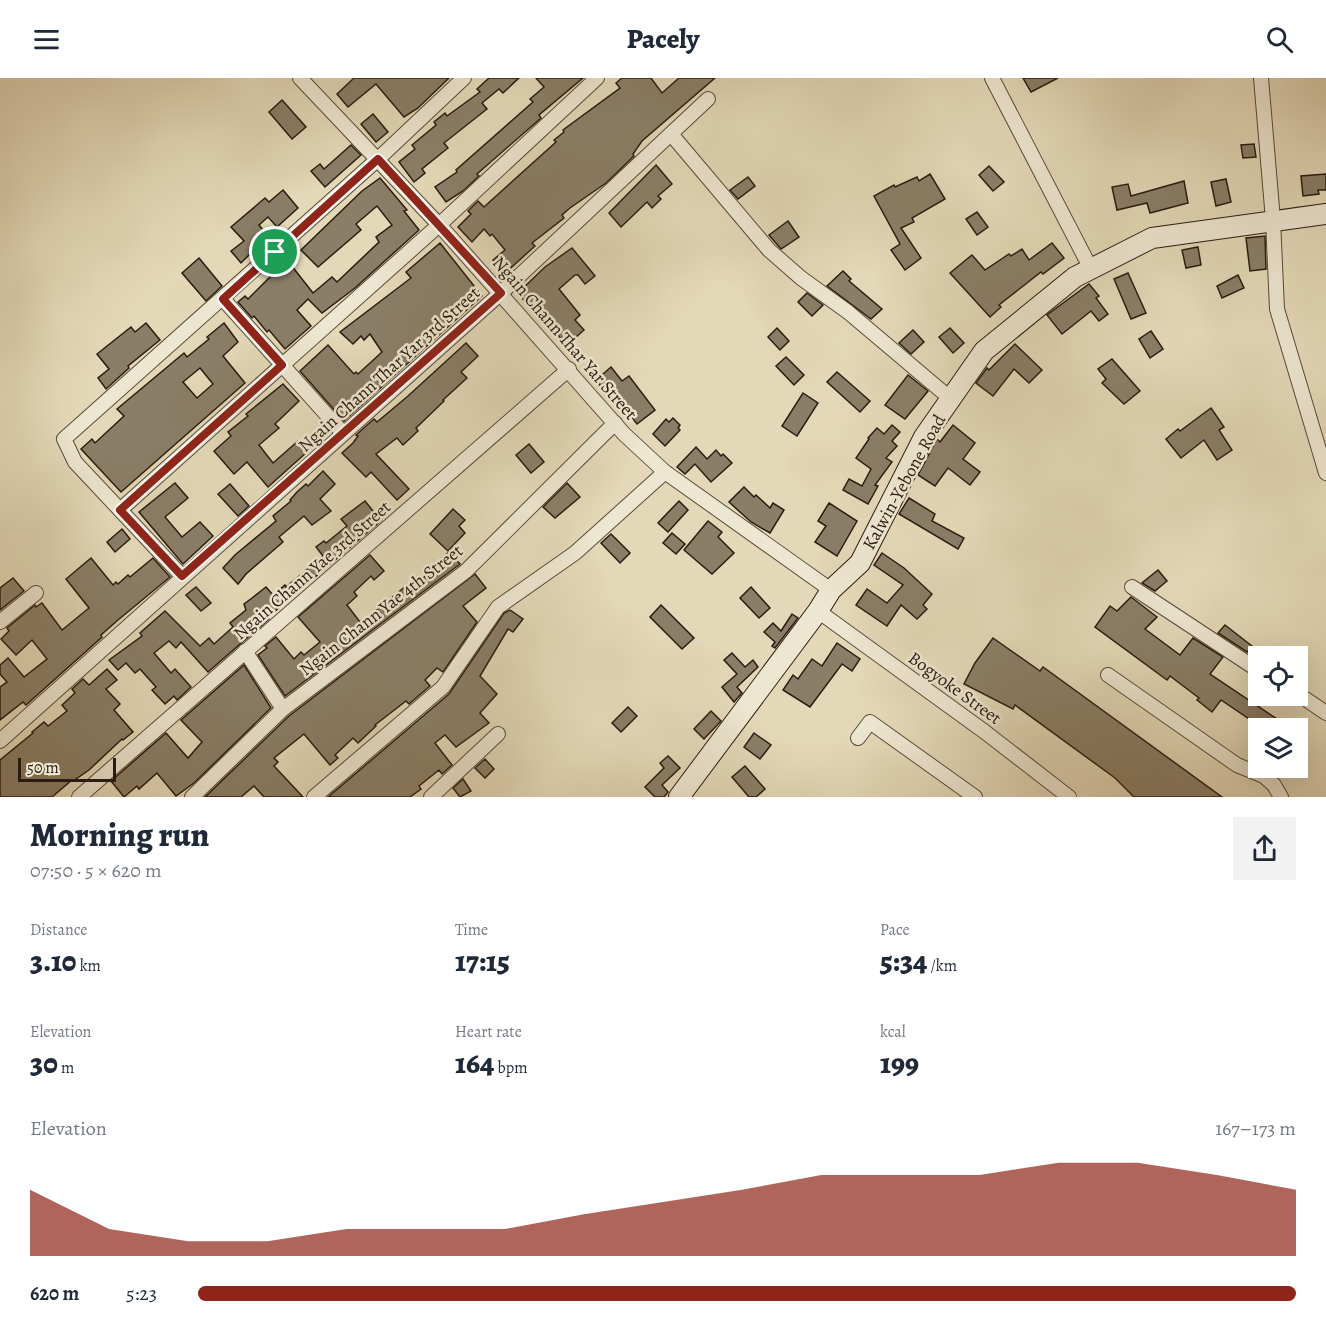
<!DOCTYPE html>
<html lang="en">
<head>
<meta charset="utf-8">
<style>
	:root { --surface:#fff; --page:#f2f2f3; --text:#1f2937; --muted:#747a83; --accent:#8f2418 }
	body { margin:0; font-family:Alegreya,serif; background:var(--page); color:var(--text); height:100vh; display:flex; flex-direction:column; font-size:22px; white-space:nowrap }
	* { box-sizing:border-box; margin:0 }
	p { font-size:20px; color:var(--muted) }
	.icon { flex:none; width:33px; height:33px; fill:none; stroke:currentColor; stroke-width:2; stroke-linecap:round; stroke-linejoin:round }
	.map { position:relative; height:719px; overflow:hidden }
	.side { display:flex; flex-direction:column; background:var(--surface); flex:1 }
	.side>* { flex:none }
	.fabs { position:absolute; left:1248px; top:568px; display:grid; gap:12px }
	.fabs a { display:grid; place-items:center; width:60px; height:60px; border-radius:0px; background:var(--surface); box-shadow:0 6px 24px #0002; font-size:30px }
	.scale { position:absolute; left:18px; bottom:15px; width:98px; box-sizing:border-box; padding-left:6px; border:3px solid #2a1c10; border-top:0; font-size:16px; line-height:21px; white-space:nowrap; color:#2a1c10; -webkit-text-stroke:4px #ede6d0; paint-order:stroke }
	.pin { position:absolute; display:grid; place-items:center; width:51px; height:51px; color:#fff; margin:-26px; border:3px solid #fff; border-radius:50%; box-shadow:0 2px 6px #0007 }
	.round { display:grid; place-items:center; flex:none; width:63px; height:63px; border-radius:0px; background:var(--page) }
	.head { display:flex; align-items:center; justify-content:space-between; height:102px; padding:0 30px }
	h1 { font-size:33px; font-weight:800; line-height:45px }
	.metrics { display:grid; grid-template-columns:repeat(3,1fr); gap:9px; height:102px; padding:6px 30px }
	.metrics div { display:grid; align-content:center }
	.metrics b { font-size:30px; font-weight:800 }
	.metrics small { font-size:16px; font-weight:400 }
	.metrics p { font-size:16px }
	.chart { height:168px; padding:12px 30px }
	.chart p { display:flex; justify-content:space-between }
	.chart svg { width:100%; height:108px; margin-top:6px; fill:var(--accent); opacity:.7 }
	ul { padding:0 30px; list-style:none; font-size:20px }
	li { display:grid; grid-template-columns:96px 72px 1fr; align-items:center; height:45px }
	li i { height:15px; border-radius:8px; background:var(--accent) }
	header { display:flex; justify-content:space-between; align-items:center; height:78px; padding:0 30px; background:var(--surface); font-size:27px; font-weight:800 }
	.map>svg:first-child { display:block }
	.building { fill:#8a7e67; stroke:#2a1c10; stroke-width:1.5; fill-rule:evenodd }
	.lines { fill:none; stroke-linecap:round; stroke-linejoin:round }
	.street-casing { stroke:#584b3a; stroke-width:16 }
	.secondary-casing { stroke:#2a1c10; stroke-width:22 }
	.street { stroke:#ede6d0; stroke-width:14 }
	.secondary { stroke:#ede6d0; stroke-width:20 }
	.route-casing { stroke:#fff; stroke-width:12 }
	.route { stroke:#8f2418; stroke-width:8 }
	.labels { text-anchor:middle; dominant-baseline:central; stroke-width:5; stroke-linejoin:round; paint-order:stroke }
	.street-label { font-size:18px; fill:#2a1c10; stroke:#ede6d0 }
</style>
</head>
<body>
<header><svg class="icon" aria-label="menu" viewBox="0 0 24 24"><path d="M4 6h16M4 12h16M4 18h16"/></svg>Pacely<svg class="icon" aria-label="search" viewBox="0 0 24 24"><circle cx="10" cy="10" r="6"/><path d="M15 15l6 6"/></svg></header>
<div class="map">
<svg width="1326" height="719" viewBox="0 0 1326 719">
	<rect width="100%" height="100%" fill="#e3d8b7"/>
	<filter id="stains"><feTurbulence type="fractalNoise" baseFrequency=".00333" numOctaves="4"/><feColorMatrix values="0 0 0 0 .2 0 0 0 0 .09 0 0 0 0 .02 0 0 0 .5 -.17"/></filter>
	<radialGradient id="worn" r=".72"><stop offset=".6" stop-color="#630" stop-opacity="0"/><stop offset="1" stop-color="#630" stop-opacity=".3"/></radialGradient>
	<g class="building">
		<polygon points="354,0 449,0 418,30 404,39 376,6 348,29 337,16"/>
		<polygon points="489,0 519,0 503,15 499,11 482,25 487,31 444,65 448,70 422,91 425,95 414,104 399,84 415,71 412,67 436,47 434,44 445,35 447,38 480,14 477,11"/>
		<polygon points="536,0 583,0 539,37 541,40 477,96 479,98 463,113 446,124 435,109 457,94 456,92 533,24 530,21 544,9"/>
		<polygon points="622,0 651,0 662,15 679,0 715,0 642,63 633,76 634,78 606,105 570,130 562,137 564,140 532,165 535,168 504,196 493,182 505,172 492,156 490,158 484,151 472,164 458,149 471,136 468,133 478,123 484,129 556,64 554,62 564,54 563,52 620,10 616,5"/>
		<polygon points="1023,0 1058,0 1031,14"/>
		<polygon points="282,22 306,49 292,61 269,34"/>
		<polygon points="373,36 388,54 376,64 361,46"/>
		<polygon points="1254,66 1256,79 1243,80 1241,67"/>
		<polygon points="351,67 361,77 325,109 311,93 320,86 324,91"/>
		<polygon points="656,87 672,106 658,118 661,121 652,130 647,124 621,149 609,135"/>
		<polygon points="989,88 1004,104 993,113 979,97"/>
		<polygon points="930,96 945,121 912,140 914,144 901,150 921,180 905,192 891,172 900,166 874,118 894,107 895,109 917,99 919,103"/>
		<polygon points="1326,96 1326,112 1318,112 1319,116 1303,118 1301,98"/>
		<polygon points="748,99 755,108 738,121 730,112"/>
		<polygon points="380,100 407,132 404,133 419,152 355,210 322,235 308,221 297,232 311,248 285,271 269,252 267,254 254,238 252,240 238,224 245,218 248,221 287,182 313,215 332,199 337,204 379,164 376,159 392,147 377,128 356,146 361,152 318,189 301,172 362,113"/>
		<polygon points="1226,101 1231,124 1216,128 1211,104"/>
		<polygon points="1184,103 1188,125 1150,135 1147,125 1117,132 1112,109 1128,106 1131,118"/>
		<polygon points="283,112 298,130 277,149 268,139 259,147 267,157 264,158 266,160 241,185 231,173 244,163 231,149 265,120 269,124"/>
		<polygon points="977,134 988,149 977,157 966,141"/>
		<polygon points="788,143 799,159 781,171 769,157"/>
		<polygon points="1265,158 1266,191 1250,193 1246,160"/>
		<polygon points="440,165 482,218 344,343 300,293 328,267 354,296 356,294 358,296 382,274 370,256 364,262 361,258 353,266 340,254 411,200 406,194"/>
		<polygon points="1052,165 1064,180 1043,196 1041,194 999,227 1001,229 990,239 950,195 972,177 985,192 1009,176 1011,178 1022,171 1029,182"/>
		<polygon points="1198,169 1201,187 1186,190 1182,172"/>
		<polygon points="572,170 595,198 585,206 578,197 575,197 559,211 580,237 575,242 584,252 566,268 545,239 541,243 518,215 545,189"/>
		<polygon points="199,180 222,208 206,223 182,195"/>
		<polygon points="843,193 851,201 849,203 882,231 871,241 827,208"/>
		<polygon points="1128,195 1146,235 1131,241 1114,201"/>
		<polygon points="1238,197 1244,210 1222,220 1217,208"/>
		<polygon points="1089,206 1099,218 1096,220 1108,236 1099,243 1091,233 1062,256 1047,237"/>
		<polygon points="807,215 823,227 812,238 798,224"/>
		<polygon points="146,245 160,262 128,288 129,290 106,311 98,300 109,291 97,276 131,249 135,254"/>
		<path d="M224,245L238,264L223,278L245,305L121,414L81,371L92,361L95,365L124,338L117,331L184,275L187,279L209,261L207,259ZM200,290L213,306L197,320L183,304Z"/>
		<polygon points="777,250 789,263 780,272 768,259"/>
		<polygon points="950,250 964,265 953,275 939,259"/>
		<polygon points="913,252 924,264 911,276 899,265"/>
		<polygon points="1151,253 1163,271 1150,280 1139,261"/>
		<polygon points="466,265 478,278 461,294 467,300 443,322 444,323 416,350 418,353 403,367 397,360 376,376 409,411 397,422 371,394 366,399 342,375 353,365 358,358 356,357 374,341 377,344 408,318"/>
		<polygon points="1015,266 1042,292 1029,305 1014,291 993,318 976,305 987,290 989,292"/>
		<polygon points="786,279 804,297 794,307 776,288"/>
		<polygon points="1112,281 1140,313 1124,326 1102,305 1106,301 1098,291"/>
		<polygon points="611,289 622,303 629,298 655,332 637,346 621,325 616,329 596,302"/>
		<polygon points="837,294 870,323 860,334 827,304"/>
		<polygon points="908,297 928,313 905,341 885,327"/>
		<polygon points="283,306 299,323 275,346 279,350 259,367 273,385 298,363 307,374 268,409 247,384 234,396 214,373 231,358 228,354 248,338 246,336"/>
		<polygon points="803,315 818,325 797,358 782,348"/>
		<polygon points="1211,330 1224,349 1219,352 1232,372 1217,382 1204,362 1181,380 1166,361 1178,351 1180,353"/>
		<polygon points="673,340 680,347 678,350 680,352 665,368 653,356 666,341 669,344"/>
		<polygon points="892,347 900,354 892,363 897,368 886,380 892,384 875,407 878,408 868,426 843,412 849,401 862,408 871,391 856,380 869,361 868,360 877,350 884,356"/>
		<polygon points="953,347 975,365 963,381 980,394 970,407 948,390 935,408 918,397 937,361 940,364"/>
		<polygon points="529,366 544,384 531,395 516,377"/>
		<polygon points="696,369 707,381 716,372 721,378 723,376 732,385 711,404 695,386 685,396 677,389"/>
		<polygon points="323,393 335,406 320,421 331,433 312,447 304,438 279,459 283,464 246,496 238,506 223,490 235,477 276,443 273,438 291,423 290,422 297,414 306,406 308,408"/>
		<polygon points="175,405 188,420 165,439 182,459 200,444 213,458 183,486 139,434"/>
		<polygon points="567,405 580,419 555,440 543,429"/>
		<polygon points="230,406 249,428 238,438 218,416"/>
		<polygon points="744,409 754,419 756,417 770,430 773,425 784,432 770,455 751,444 729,424"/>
		<polygon points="909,420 935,436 932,443 964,460 958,471 899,436"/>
		<polygon points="365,423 381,443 268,539 269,541 208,594 181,564 176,570 169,563 154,575 171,595 175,591 191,609 177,622 174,618 165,626 152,612 156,609 140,591 135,595 126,585 118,592 109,582 142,558 140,555 165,533 200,568 209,560 214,566 233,549 230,545 246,532 244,526 252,520 266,509 273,517 285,507 286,509 323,478 316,469 324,463 326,465 347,448 341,441"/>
		<polygon points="679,423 688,432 668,454 658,445"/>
		<polygon points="829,425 857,443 837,478 815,464 826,448 818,443"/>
		<polygon points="453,431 465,442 459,448 465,455 448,473 430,456"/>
		<polygon points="708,443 722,454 718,459 734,475 712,496 684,472"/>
		<polygon points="122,451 130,461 115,474 107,464"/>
		<polygon points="672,455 685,466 676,476 663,465"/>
		<polygon points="611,456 630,475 620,485 601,465"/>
		<polygon points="449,474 460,486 285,618 258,577 267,570 265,568 276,559 294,581 301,574 304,577 320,564 298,539 370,477 384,493 374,502 371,498 354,514 357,518 347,527 360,544 366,539 367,540 418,498 421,502 442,483 441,481"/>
		<polygon points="882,475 904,490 932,516 923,527 927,531 917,541 901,527 887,548 856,527 867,511 887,525 903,507 874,487"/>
		<polygon points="91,480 113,507 116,504 118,506 128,497 130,499 153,480 170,499 118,542 101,557 102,559 26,627 23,624 0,642 0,609 7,604 0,596 0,587 8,580 24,599 47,581 32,562 16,577 1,561 9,553 7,550 35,527 36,529 42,525 62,552 89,530 66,501"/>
		<polygon points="1158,492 1167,503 1155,513 1142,505"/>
		<polygon points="475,496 486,510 463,528 477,544 443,594 437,590 425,602 430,608 409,626 406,623 375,647 376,648 358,665 353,660 335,677 338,680 330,687 304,656 274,680 278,684 274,688 303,719 264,719 254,708 241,719 205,719 289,638"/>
		<polygon points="13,500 24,513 0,532 0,510"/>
		<polygon points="196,509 211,525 201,533 186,517"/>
		<polygon points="751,509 770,530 759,540 740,520"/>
		<polygon points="1131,519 1157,539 1145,551 1180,577 1193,560 1223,579 1210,596 1277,641 1271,651 1264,651 1221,622 1212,634 1197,622 1199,620 1170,598 1167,602 1095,549 1110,528 1117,533"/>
		<polygon points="661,527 694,560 682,571 650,539"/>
		<polygon points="510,532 523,541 513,554 508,551 480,598 497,616 480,635 489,645 456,669 445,657 435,665 452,687 442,696 439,692 419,708 421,711 410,719 328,719 449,616 504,535"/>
		<polygon points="792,536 798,540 775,570 772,568 775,564 764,554 773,545 781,553"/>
		<polygon points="1225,547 1252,568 1247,574 1218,555"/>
		<polygon points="993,560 1040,593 1043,589 1222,719 1134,719 1115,700 1015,627 1013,631 964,606 975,585"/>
		<polygon points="837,565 860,581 852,593 842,586 810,629 783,612 793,597 798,601 812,581 822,588"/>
		<polygon points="732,575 745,589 753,582 758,589 737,609 742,615 734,624 722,609 737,596 724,582"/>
		<polygon points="244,587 271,630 194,705 176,718 157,695 139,711 137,708 124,719 111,703 166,655 188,680 202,664 181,642"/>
		<polygon points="107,591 117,602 106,611 120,626 114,632 133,654 123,662 122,661 89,692 73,703 72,702 52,719 0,719 0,682 33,655 32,654 44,644 48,648 67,633 62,627 75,615 72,611 83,601 89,607"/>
		<polygon points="628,629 637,638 621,654 612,645"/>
		<polygon points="711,633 721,643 704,661 694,651"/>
		<polygon points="754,655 771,667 760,681 744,669"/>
		<polygon points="668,678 680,690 662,707 668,714 664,719 655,719 645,709 664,690 660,685"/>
		<polygon points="485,681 494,691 485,700 475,690"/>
		<polygon points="745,688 765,711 756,719 749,719 732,699"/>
		<polygon points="463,701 471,713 460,719 453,710"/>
	</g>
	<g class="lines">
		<defs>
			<g id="street">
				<polyline points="300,0 443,151 624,356 665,394 831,512"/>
				<polyline points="992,0 1091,191"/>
				<polyline points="1261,0 1273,142 1277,231 1326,395"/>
				<polyline points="671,56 769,172 801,200 848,234 951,321"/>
				<polyline points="223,221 343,355"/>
				<polyline points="120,432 439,147 597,0"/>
				<polyline points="182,498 75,384 64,361 378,81 464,0"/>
				<polyline points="1132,509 1258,592"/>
				<polyline points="818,533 985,654 1069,719"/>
				<polyline points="0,544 36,515"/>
				<polyline points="245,573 283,631"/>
				<polyline points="1108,597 1237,687 1264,698 1274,707 1281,719"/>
				<polyline points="1298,616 1326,635"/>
				<polyline points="858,660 870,644 975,719"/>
				<polyline points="0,663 501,215 708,21"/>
				<polyline points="79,719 569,291"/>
				<polyline points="192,719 283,631 466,493 615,345"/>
				<polyline points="314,719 443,609 498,529 575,475 665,394"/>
				<polyline points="431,719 498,656"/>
			</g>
			<polyline id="secondary" points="679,719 818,533 831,512 860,485 924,359 984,273 1075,199 1152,160 1326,136"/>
		</defs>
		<use href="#street" class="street-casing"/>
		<use href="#secondary" class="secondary-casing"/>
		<use href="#street" class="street"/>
		<use href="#secondary" class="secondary"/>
	</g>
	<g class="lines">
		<defs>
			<polygon id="route" points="378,81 501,215 182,498 120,432 282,287 223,221"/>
		</defs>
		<use href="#route" class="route-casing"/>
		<use href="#route" class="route"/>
	</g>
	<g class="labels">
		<g class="street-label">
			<text transform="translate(565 260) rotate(49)">Ngain Chann Thar Yar Street</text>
			<text transform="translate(389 291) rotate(-42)">Ngain Chann Thar Yar 3rd Street</text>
			<text transform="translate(904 404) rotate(-61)">Kalwin-Yebone Road</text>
			<text transform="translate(312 492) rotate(-41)">Ngain Chann Yae 3rd Street</text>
			<text transform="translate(381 532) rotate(-38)">Ngain Chann Yae 4th Street</text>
			<text transform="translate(955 610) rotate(36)">Bogyoke Street</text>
		</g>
	</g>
	<rect width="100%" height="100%" filter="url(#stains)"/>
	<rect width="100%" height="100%" fill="url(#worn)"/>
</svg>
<div class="fabs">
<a><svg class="icon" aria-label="locate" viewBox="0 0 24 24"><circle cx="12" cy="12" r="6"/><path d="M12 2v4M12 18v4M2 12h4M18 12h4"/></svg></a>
<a><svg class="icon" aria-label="layers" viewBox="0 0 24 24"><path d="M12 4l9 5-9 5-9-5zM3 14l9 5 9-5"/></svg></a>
</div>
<div class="scale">50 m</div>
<div class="pin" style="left:275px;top:174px;background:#1e9e55"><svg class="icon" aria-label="arrive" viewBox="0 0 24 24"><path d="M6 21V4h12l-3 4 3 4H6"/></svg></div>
</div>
<section class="side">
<div class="head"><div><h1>Morning run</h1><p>07:50 · 5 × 620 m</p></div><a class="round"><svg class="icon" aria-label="share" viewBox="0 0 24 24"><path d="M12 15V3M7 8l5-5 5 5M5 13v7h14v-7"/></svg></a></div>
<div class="metrics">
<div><p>Distance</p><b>3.10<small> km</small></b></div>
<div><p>Time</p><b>17:15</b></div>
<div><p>Pace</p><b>5:34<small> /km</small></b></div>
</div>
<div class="metrics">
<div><p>Elevation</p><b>30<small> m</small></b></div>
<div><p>Heart rate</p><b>164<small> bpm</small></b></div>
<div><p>kcal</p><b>199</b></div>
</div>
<div class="chart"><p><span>Elevation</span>167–173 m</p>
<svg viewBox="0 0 160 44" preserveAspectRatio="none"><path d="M0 44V17L10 33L20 38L30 38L40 33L50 33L60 33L70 27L80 22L90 17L100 11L110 11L120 11L130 6L140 6L150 11L160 17V44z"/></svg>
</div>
<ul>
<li><b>620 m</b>5:23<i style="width:100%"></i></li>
</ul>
</section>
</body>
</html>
